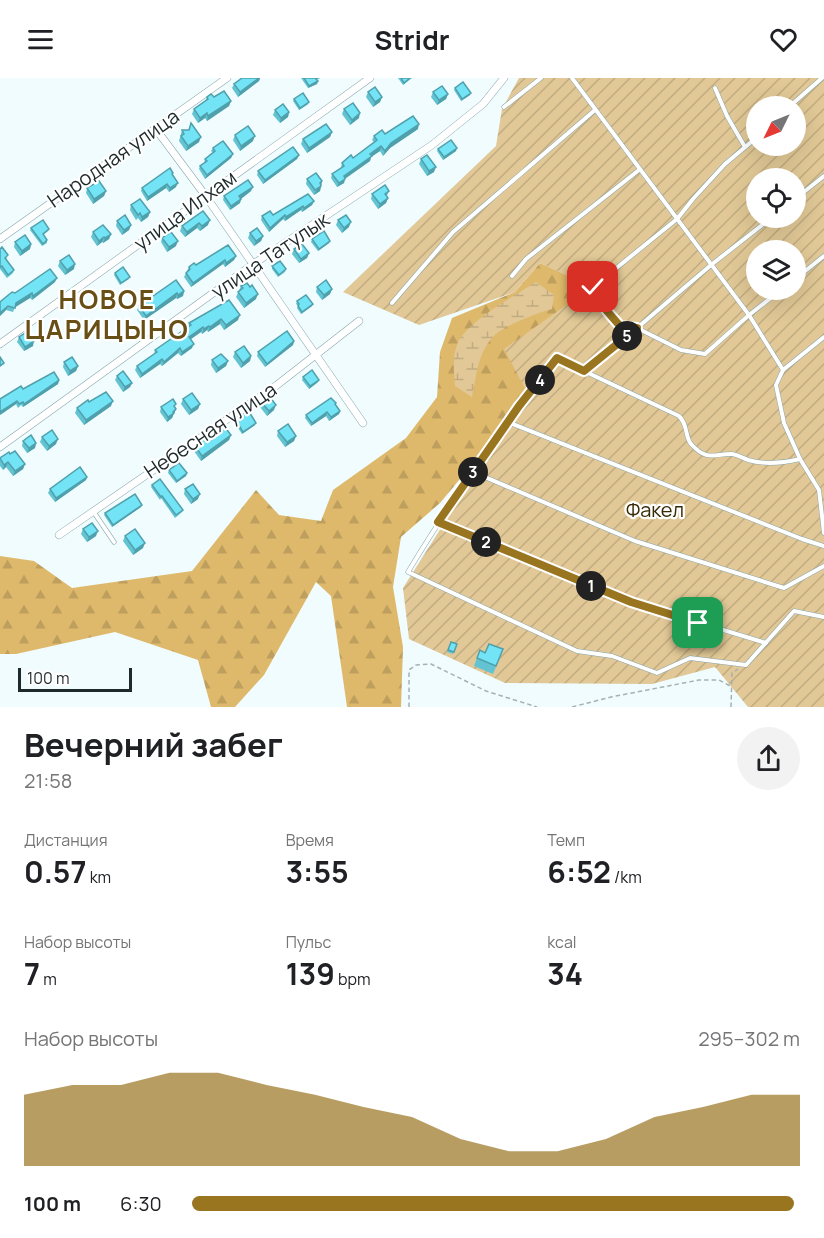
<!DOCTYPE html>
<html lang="ru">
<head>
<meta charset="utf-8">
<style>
	:root { --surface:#fff; --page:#f2f2f2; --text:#202124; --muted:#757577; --accent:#99751f }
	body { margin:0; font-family:Manrope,sans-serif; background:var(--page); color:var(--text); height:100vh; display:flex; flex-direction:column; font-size:22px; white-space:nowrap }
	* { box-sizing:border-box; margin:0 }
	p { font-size:20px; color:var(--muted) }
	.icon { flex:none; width:33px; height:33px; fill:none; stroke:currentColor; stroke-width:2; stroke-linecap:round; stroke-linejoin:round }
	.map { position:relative; height:629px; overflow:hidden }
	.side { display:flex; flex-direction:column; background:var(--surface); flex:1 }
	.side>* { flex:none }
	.needle { width:39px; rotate:227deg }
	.controls { position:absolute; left:746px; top:18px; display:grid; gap:12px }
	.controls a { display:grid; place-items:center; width:60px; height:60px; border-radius:50%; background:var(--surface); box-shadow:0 6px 24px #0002; font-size:30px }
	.scale { position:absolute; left:18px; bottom:15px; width:114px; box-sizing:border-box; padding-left:6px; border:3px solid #1d292b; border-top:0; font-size:16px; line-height:21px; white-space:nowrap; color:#1d292b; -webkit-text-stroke:4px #fff; paint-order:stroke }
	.pin { position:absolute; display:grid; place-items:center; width:51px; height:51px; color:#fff; margin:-26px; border-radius:12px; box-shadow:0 3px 9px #0006 }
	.km { position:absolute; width:30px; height:30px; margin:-15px; border-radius:50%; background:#222; color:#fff; font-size:16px; line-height:30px; text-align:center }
	.round { display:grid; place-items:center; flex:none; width:63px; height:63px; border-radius:32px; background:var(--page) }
	.headline { display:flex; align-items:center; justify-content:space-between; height:102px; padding:0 24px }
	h1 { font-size:33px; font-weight:700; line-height:45px }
	.stats { display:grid; grid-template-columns:repeat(3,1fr); gap:9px; height:102px; padding:6px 24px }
	.stats div { display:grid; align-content:center }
	.stats b { font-size:30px; font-weight:700 }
	.stats small { font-size:16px; font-weight:400 }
	.stats p { font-size:16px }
	.chart { height:168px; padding:12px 24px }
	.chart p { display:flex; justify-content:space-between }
	.chart svg { width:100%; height:108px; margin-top:6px; fill:var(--accent); opacity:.7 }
	ul { padding:0 24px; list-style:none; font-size:20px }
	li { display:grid; grid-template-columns:96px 72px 1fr; align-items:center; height:45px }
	li i { height:15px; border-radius:8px; background:var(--accent) }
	header { display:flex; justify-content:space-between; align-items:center; height:78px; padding:0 24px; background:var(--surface); font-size:27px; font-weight:700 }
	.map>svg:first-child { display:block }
	.forest { fill:url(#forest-firs) }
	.wetland { fill:url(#wetland-marsh) }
	.garden { fill:url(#garden-furrows); fill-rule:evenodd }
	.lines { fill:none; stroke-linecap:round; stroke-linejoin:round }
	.lane-casing { stroke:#89a7ab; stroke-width:5 }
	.street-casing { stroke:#89a7ab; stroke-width:8 }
	.path { stroke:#a5b1b3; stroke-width:1.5; stroke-dasharray:4.5 3; stroke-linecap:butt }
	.lane { stroke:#fff; stroke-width:4 }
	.street { stroke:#fff; stroke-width:7 }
	.wall { fill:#62c4d3 }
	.shaded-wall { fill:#50a0ac }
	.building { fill:#72e4f5; stroke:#50a0ac; stroke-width:1.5 }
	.route-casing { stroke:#fff; stroke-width:12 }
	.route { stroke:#99751f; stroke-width:8 }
	.labels { text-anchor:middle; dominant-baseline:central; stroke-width:4.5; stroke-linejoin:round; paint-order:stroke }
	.street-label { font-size:20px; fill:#1d292b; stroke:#fff }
	.park-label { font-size:20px; fill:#392a06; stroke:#fff }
	.district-label { font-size:26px; font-weight:bold; letter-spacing:1.5px; fill:#684f16; stroke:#fff }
</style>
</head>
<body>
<header><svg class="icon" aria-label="menu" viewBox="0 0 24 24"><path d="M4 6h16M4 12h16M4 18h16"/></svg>Stridr<svg class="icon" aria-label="heart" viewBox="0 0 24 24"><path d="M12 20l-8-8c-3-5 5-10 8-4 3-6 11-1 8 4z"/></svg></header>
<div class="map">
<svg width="824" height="629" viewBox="0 0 824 629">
	<defs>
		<pattern id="forest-firs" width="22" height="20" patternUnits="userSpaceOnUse" patternTransform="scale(1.5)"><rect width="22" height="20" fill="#deb96b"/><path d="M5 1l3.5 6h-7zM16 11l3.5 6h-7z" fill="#be9f5d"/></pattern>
		<pattern id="wetland-marsh" width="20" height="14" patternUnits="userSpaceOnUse" patternTransform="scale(1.5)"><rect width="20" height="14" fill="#e1c896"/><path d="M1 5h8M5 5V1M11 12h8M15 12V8" fill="none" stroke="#c1ac81"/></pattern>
		<pattern id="garden-furrows" width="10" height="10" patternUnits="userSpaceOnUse" patternTransform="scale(1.5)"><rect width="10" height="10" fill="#e1c896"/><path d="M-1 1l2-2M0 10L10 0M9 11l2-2" fill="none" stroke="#c1ac81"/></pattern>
	</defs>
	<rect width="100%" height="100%" fill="#f0fcfe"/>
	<polygon class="forest" points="540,185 593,209 529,318 440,425 401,459 393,509 403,569 401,629 347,629 331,518 316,504 264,597 235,629 211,629 198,582 115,554 16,576 0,576 0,478 34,483 72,510 192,493 256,412 279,437 321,443 333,412 406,360 437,319 440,274 452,240 515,214"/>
	<path class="wetland" d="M536,204L554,217L552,231C537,235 502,248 492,260C478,275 476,300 472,319L455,308C454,294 452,280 457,267C464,245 516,217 536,204Z"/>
	<path class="garden" d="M519,0H824V629H748L715,589L652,606L505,605L409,561L403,510L508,344L529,318L504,271L592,209L540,185L515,214L419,247L343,214L496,68L502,31ZM756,28H795V68H756ZM756,100H795V140H756ZM756,172H795V212H756Z"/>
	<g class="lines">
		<defs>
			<g id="lane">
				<polyline points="572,0 749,237 783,292"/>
				<polyline points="715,10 727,38 745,69"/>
				<polyline points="790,28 822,0"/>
				<polyline points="504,29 541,0"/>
				<polyline points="756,60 725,86 693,121 677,141 593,209 607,233 620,248 637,250 711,187 771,140"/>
				<polyline points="795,121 824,98"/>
				<polyline points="512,198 526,181 639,92"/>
				<polyline points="795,201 824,178"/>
				<path d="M781,212L749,237L705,276L681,272L637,250L584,293L557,280C504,349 453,419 408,494L577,573L612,578L657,595L690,580L746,587L794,533L824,539"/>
				<polyline points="392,225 453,154 595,32"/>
				<polyline points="824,259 783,292 776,307 784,345 800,381 819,412 824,455"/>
				<path d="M584,293L679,338C689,348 684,359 692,367C707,383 713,376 731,376C736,376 743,380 748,382C765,387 783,385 800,381"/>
				<polyline points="508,344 802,461 824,468"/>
				<polyline points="473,394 635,463 784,510 824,488"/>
				<polyline points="93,433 114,464"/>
				<polyline points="438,444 631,524 766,565"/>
			</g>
			<g id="street">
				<polyline points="155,50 205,117 363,345"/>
				<polyline points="0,161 227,0"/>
				<polyline points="0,266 370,0"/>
				<polyline points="0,369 252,187 432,67 483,26 504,0"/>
				<polyline points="59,457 277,307 359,243"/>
			</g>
		</defs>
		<use href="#lane" class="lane-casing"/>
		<use href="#street" class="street-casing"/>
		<g class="path">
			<polyline points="409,629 409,592 416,587 431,586 486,613 537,629"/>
			<polyline points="572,629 611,619 699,602 719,602 732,609"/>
			<polyline points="731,629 732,595 738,591"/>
		</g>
		<use href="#lane" class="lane"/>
		<use href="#street" class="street"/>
	</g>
	<g class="wall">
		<polygon points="242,0 260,0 259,3 238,19 232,10 234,6"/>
		<polygon points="301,0 320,0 317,2 318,3 317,6 308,10"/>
		<polygon points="398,0 412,0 403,7"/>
		<polygon points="455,10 470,17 461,23 454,12"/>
		<polygon points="368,14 382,19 380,24 373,29 366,19"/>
		<polygon points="433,14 448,16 446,21 437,27 431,19"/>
		<polygon points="207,19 231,23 229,28 207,43 205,40 198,45 192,36 194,31 205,23"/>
		<polygon points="294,21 308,26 299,32 293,23"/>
		<polygon points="344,31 359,40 350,47 342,36"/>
		<polygon points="275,32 289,34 288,39 280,45 273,37"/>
		<polygon points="418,51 390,70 383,78 380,73 371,79 370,83 345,100 344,105 337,109 331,100 332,96 341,90 342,85 353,80 374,64 372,62 374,58"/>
		<polygon points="182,52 199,64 186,73 179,63"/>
		<polygon points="332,54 330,59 307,75 301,66 303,61"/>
		<polygon points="235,57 253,63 240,73 233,62"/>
		<polygon points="213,70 233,76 231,80 205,101 199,91 200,88 204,85 205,81 213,75 211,73"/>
		<polygon points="438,71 456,73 443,82 437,73"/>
		<polygon points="299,77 297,81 263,106 257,97 258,93"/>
		<polygon points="421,81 434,94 427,98 419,86"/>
		<polygon points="173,95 172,97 176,109 169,114 166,110 147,123 141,113 142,110"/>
		<polygon points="307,101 322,103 320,113 314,117 306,106"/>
		<polygon points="87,110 106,113 104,118 93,126 86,115"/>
		<polygon points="251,113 241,121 240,125 230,132 223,122 224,118"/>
		<polygon points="389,113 387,118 388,120 386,125 378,131 371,121 372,116"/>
		<polygon points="314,123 312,127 302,134 301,132 285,143 283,141 269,154 261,142 262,138 273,137"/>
		<polygon points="131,127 150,134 148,139 141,144 138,140 136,142 130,132"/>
		<polygon points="203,133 208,147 200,153 197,150 185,159 180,153 182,148"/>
		<polygon points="338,142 349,149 342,155 336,147"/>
		<polygon points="117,143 131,147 129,152 122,157 116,148"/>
		<polygon points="31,150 49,151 48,153 43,157 47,162 47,165 42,168 30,152"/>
		<polygon points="93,154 111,156 109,161 103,165 102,164 97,168 91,159"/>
		<polygon points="250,155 263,158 261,163 254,168 248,160"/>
		<polygon points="162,160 176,168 167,174 161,164"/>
		<polygon points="312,161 330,163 329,165 318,173 311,164"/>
		<polygon points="15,164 31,166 30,171 20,178 14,169"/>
		<polygon points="0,171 7,181 6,182 14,192 13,195 7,200 0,191"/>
		<polygon points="294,171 309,175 307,180 299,185 292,176"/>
		<polygon points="236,178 234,182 225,189 223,186 191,209 184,199 189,189"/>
		<polygon points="60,183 74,191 65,197 58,188"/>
		<polygon points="272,188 286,191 285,194 278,199 272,191"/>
		<polygon points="115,195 129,201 120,207 114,197"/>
		<polygon points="55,204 32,222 30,220 15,229 13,234 6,232 0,238 15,215"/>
		<polygon points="241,208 256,221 244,230 236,219"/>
		<polygon points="317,209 332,211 330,216 322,222 316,214"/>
		<polygon points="184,213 183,218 177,221 176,220 144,242 137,232 139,228"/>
		<polygon points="229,222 238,242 224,252 220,246 208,254 207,252 202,256 201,254 190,261 192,270 181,278 178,275 162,288 160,286 140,300 135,292 137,288 154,276 155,272 188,250 189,245"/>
		<polygon points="297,223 312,228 301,236 297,230 298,228 296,226"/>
		<polygon points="19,259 33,268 24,273 17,264"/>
		<polygon points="294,263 293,267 265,289 257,278 258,274"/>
		<polygon points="235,274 251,278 250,283 241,290 233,279"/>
		<polygon points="212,282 228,283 226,288 216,295 211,287"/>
		<polygon points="64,284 78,288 76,293 68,298 63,289"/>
		<polygon points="117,298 132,305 130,309 123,314 115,302"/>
		<polygon points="303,299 318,304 309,311 302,302"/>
		<polygon points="59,302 58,306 23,329 21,327 18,330 16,326 0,337 23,311"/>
		<polygon points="183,321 200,326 198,331 189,337 181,326"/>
		<polygon points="261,324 274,332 267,338 260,329"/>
		<polygon points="111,328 84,347 75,335 77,330"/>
		<polygon points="161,329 175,330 176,331 172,340 167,344 160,334"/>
		<polygon points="340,333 339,336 329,343 326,338 311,348 305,340 306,337"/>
		<polygon points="235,341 255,347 242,356 234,344"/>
		<polygon points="278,353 296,358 294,363 285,369 277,358"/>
		<polygon points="231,357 229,362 201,383 194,373 195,368"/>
		<polygon points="42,359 56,366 47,373 40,364"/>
		<polygon points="23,363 36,365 35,370 27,375 22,368"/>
		<polygon points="10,376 25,386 23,391 13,398 6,389 3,392 0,388 0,380"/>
		<polygon points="169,392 187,395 186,398 176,405 168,395"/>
		<polygon points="87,399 86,402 55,424 48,415 50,411"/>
		<polygon points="152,407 183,432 182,434 175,440 161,420 160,422 151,409"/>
		<polygon points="185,411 198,421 191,426 184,416"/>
		<polygon points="141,429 112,449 104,437 105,435"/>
		<polygon points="83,451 96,458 87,464 81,456"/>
		<polygon points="125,458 143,470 133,477 123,463"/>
		<polygon points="451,564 457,566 453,576 447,574"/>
		<polygon points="503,571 493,596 474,588 477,580 485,575"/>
	</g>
	<g class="shaded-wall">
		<polygon points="259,0 260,0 259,3 238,19 240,14"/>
		<polygon points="318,3 317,6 308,10 309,8"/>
		<polygon points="471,15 470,17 461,23 462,21"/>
		<polygon points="448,16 446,21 437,27 439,22"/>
		<polygon points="382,19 380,24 373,29 375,24"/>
		<polygon points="231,23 229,28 207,43 208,38"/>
		<polygon points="309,24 308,26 299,32 300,30"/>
		<polygon points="289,34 288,39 280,45 281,40"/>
		<polygon points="207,35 205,40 198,45 200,40"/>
		<polygon points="360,35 359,40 350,47 352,42"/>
		<polygon points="419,46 418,51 390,70 383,78 385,73 391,65"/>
		<polygon points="332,54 330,59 307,75 309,70"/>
		<polygon points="255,58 253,63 240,73 241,68"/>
		<polygon points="201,59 199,64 186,73 188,68"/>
		<polygon points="381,68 380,73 371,79 370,83 342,103 344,98"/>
		<polygon points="457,70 456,73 443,82 444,79"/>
		<polygon points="233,76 231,80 205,101 207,97"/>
		<polygon points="299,77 297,81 263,106 265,102"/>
		<polygon points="436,89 434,94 427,98 429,93"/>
		<polygon points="345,101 344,105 337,109 339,105"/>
		<polygon points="322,103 320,113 314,117 320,105"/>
		<polygon points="178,105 176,109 169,114 170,110"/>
		<polygon points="167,106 166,110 147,123 148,119"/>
		<polygon points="253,109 251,113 238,123 239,118"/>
		<polygon points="106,113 104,118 93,126 94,121"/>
		<polygon points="388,120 386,125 378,131 380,126"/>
		<polygon points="241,121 240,125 230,132 231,128"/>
		<polygon points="314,123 312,127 302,134 304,130"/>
		<polygon points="303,128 301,132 285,143 286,139"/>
		<polygon points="150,134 148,139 141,144 142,139"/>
		<polygon points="285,137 283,141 269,154 270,150"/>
		<polygon points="210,142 208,147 200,153 202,148"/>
		<polygon points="351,144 349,149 342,155 344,150"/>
		<polygon points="199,145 197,150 185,159 187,154"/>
		<polygon points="131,147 129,152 122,157 124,152"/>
		<polygon points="111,156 109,161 103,165 105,160"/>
		<polygon points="263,158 261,163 254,168 256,163"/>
		<polygon points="104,159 102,164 97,168 99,163"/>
		<polygon points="178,163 176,168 167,174 169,169"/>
		<polygon points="330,163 329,165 318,173 319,171"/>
		<polygon points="31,166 30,171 20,178 22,173"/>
		<polygon points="309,175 307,180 299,185 301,181"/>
		<polygon points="236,178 234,182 225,189 226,185"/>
		<polygon points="225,182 223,186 191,209 193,205"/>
		<polygon points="75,186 74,191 65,197 67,192"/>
		<polygon points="57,200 55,204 32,222 33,218"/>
		<polygon points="332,211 330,216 322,222 324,217"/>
		<polygon points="184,213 183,218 177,221 178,217"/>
		<polygon points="32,215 30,220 14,230 16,225"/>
		<polygon points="177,215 176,220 144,242 146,238"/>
		<polygon points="258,216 256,221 244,230 246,225"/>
		<polygon points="313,226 312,228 301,236 302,234"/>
		<polygon points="8,228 6,232 0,238 0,235"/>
		<polygon points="240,237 238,242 224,252 226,247"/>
		<polygon points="221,241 220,246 208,254 210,249"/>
		<polygon points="209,248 207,252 202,256 204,251"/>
		<polygon points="203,249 201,254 187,264 189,259"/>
		<polygon points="34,263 33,268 24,273 25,269"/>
		<polygon points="294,263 293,267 265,289 267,286"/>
		<polygon points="194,266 192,270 181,278 182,274"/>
		<polygon points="180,270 178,275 162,288 164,284"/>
		<polygon points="251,278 250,283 241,290 243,285"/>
		<polygon points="162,281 160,286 140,300 142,296"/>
		<polygon points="228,283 226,288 216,295 218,290"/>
		<polygon points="78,288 76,293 68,298 70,293"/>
		<polygon points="59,302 58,306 23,329 24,326"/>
		<polygon points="319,302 318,304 309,311 310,308"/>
		<polygon points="132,305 130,309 123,314 125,309"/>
		<polygon points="17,323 16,326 0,337 0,334"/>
		<polygon points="113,323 111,328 84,347 86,342"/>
		<polygon points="200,326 198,331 189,337 191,332"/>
		<polygon points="276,327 274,332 267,338 269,333"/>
		<polygon points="176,331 172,340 167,344 168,339"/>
		<polygon points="340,333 339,336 329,343 331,339"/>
		<polygon points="327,334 326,338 311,348 312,345"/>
		<polygon points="256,345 255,347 242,356 243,354"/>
		<polygon points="231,357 229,362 201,383 202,378"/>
		<polygon points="296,358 294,363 285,369 287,364"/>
		<polygon points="58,361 56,366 47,373 49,368"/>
		<polygon points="36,365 35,370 27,375 29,370"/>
		<polygon points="8,384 6,389 3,392 4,387"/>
		<polygon points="25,386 23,391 13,398 15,393"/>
		<polygon points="187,395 186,398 176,405 177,403"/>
		<polygon points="87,399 86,402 55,424 56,420"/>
		<polygon points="200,416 198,421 191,426 193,421"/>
		<polygon points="142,427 141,429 112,449 113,447"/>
		<polygon points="98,453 96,458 87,464 89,459"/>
		<polygon points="145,465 143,470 133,477 135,472"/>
	</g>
	<g class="building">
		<polygon points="242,0 259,0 240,14 234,6"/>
		<polygon points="304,0 317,0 316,1 318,3 309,8"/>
		<polygon points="401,0 410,0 404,5"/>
		<polygon points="463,4 471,15 462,21 455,10"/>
		<polygon points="442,8 448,16 439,22 433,14"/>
		<polygon points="375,9 382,19 375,24 368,14"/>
		<polygon points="224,13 231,23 208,38 207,35 200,40 194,31 208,21 207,19 211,16 214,19"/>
		<polygon points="303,15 309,24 300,30 294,21"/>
		<polygon points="353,25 360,35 352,42 344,31"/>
		<polygon points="283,26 289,34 281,40 275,32"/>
		<polygon points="413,38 419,46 391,65 385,73 381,68 370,76 372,78 344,98 345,101 339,105 332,96 344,88 342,85 351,77 353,80 377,62 374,58 382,52 385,56"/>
		<polygon points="191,45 201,59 188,68 181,58 184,56 182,52 189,52"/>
		<polygon points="326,46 332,54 309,70 303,61"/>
		<polygon points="248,48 255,58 241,68 235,57"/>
		<polygon points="451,62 457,70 444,79 438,71"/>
		<polygon points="223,63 233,76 207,97 200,88 207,83 205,81 215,73 213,70"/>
		<polygon points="293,69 299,77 265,102 258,93"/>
		<polygon points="427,77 436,89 429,93 421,81"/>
		<polygon points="170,90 173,95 172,96 178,105 170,110 167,106 148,119 142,110"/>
		<polygon points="316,95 322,103 320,105 321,108 315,112 307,101"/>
		<polygon points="248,102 253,109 239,118 241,121 231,128 224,118"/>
		<polygon points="99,103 106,113 94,121 87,110"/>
		<polygon points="385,107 389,113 385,116 388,120 380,126 372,116"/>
		<polygon points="308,116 314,123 304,130 303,128 286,139 285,137 270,150 262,138 270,133 273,137"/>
		<polygon points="140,121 150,134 142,139 140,135 138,137 131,127"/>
		<polygon points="203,133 210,142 202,148 199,145 187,154 182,148"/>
		<polygon points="125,137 131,147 124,152 117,143"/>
		<polygon points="346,137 351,144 344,150 338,142"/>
		<polygon points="43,142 49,151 43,156 47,162 43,166 31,150"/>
		<polygon points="103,147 111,156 105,160 104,159 99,163 93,154"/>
		<polygon points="257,150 263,158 256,163 250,155"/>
		<polygon points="324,153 330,163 319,171 312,161"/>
		<polygon points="171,154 178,163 169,169 162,160"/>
		<polygon points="25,157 31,166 22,173 15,164"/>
		<polygon points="302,166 309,175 301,181 294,171"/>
		<polygon points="228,167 236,178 226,185 225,182 193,205 186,195 190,191 189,189 194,185 196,187"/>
		<polygon points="2,169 8,177 5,180 14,192 8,197 2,188 0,189 0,171"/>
		<polygon points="69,177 75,186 67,192 60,183"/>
		<polygon points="280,183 286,191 279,197 272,188"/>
		<polygon points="123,189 130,199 121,205 115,195"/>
		<polygon points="50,191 57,200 33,218 32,215 16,225 15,230 8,228 0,235 0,224 12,214 15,215"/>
		<polygon points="176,202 184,213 178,217 177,215 146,238 139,228"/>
		<polygon points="326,202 332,211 324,217 317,209"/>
		<polygon points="247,205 250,209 252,207 258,216 246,225 238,214 243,210 241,208"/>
		<polygon points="306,217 313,226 302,234 298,228 299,226 297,223"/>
		<polygon points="229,222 240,237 226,247 221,241 210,249 209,248 204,251 203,249 189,259 194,266 182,274 180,270 164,284 162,281 142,296 137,288 157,274 155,272 191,247 189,245"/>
		<polygon points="28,253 34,263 25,269 19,259"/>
		<polygon points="287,253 294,263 267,286 258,274"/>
		<polygon points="244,268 251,278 243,285 235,274"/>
		<polygon points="221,276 228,283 218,290 212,282"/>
		<polygon points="0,279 4,285 0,288"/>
		<polygon points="72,279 78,288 70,293 64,284"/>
		<polygon points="312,292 319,302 310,308 303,299"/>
		<polygon points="123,293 132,305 125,309 117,298"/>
		<polygon points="54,294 59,302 24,326 23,324 19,326 17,323 0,334 0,321 21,308 23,311"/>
		<polygon points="106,314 113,323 86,342 77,330 88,322 89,324"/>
		<polygon points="192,315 200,326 191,332 183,321"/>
		<polygon points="269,318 276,327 269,333 261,324"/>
		<polygon points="331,320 336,325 335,326 340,333 331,339 327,334 312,345 306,337"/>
		<polygon points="173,321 176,326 174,328 176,331 173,334 174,335 168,339 161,329"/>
		<polygon points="248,332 256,345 243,354 235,341"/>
		<polygon points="288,346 296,358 287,364 278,353"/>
		<polygon points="224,348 231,357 202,378 195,368"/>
		<polygon points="52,352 58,361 49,368 42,359"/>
		<polygon points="31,357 36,365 29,370 23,363"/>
		<polygon points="15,373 25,386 15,393 8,384 4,387 0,380 9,374 10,376"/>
		<polygon points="179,385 187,395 177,403 169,392"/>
		<polygon points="80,389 87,399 56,420 50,411"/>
		<polygon points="160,401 183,432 176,437 162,418 161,419 152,407"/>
		<polygon points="193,406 200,416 193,421 185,411"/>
		<polygon points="135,416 142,427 113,447 105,435"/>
		<polygon points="92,445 98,453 89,459 83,451"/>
		<polygon points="135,451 145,465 135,472 125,458"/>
		<polygon points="451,564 457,566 454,574 448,572"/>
		<polygon points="489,566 503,571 496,588 477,580 480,572 485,575"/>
	</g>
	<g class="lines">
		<defs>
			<polyline id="route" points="593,209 607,233 620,248 637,250 584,293 557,280 519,328 438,444 631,524 698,545"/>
		</defs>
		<use href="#route" class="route-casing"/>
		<use href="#route" class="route"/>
	</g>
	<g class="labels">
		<g class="street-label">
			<text transform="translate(113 80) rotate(-35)">Народная улица</text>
			<text transform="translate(185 132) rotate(-36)">улица Илхам</text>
			<text transform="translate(270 177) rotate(-34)">улица Татулык</text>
			<text transform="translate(210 352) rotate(-34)">Небесная улица</text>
		</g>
		<g class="park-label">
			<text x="655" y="431">Факел</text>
		</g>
		<g class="district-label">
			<text x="107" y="221">НОВОЕ<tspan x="107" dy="30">ЦАРИЦЫНО</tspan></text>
		</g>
	</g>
</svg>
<div class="controls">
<a><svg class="needle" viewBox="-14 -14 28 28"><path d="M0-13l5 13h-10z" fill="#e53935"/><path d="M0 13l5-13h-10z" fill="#757577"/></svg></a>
<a><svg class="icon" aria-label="locate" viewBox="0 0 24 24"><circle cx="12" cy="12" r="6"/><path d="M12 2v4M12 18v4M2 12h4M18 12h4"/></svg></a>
<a><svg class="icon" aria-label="layers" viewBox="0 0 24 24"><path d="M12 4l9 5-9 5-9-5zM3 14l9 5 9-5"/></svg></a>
</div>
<div class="scale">100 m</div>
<div class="pin" style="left:698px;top:545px;background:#1e9e55"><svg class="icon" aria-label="arrive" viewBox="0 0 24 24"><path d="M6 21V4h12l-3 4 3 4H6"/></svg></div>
<div class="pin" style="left:593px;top:209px;background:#d93025"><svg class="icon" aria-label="check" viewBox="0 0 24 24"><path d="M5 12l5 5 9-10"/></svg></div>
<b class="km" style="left:591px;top:508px">1</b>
<b class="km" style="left:486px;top:464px">2</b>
<b class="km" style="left:473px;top:394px">3</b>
<b class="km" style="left:540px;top:302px">4</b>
<b class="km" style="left:627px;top:258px">5</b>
</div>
<section class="side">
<div class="headline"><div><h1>Вечерний забег</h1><p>21:58</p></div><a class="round"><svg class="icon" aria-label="share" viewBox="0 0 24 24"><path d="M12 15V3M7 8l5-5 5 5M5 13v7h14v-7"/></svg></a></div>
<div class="stats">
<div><p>Дистанция</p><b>0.57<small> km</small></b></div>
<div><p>Время</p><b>3:55</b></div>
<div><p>Темп</p><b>6:52<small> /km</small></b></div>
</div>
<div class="stats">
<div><p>Набор высоты</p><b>7<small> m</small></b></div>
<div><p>Пульс</p><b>139<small> bpm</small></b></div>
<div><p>kcal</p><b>34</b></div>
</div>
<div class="chart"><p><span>Набор высоты</span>295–302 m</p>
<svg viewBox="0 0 160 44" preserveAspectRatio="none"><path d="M0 44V15L10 11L20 11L30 6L40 6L50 11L60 15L70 20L80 24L90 33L100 38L110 38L120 33L130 24L140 20L150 15L160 15V44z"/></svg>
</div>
<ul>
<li><b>100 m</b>6:30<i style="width:99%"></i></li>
</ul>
</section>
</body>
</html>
